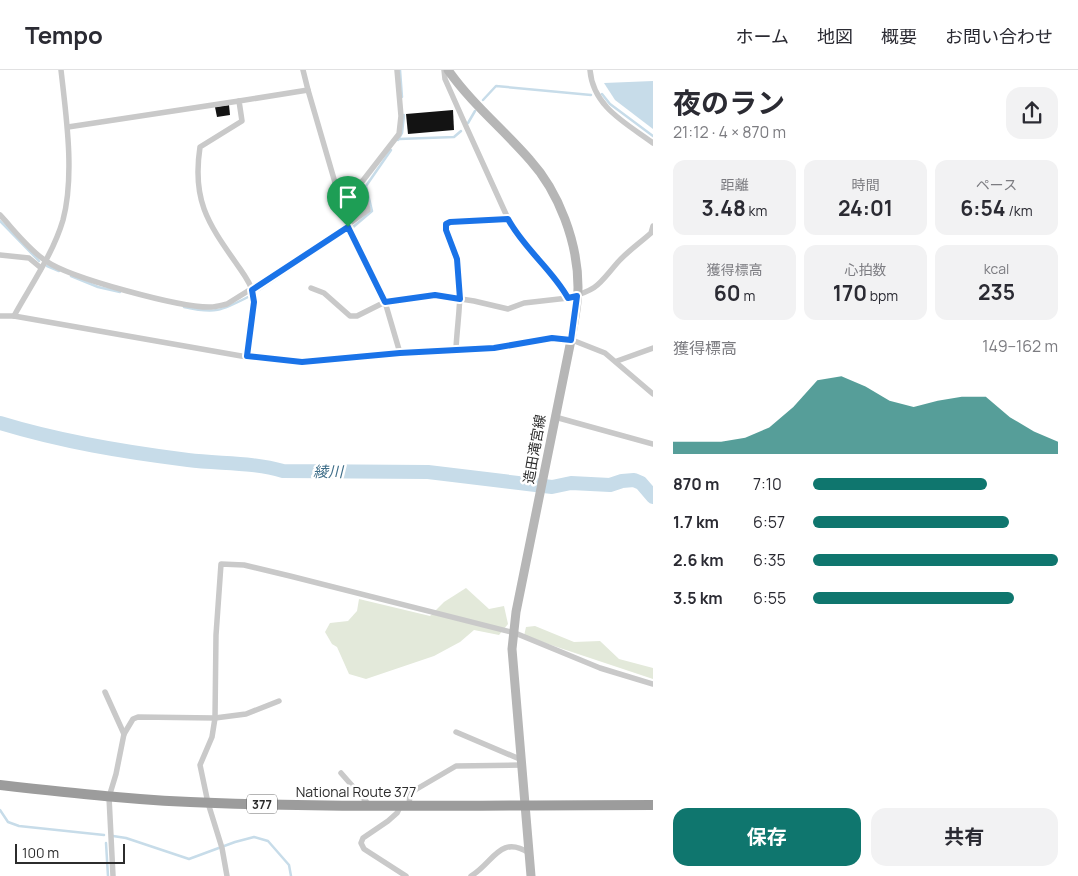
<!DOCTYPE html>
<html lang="ja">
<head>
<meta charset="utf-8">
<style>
	:root { --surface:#fff; --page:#f2f2f3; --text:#2b2b33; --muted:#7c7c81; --line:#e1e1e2; --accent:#0f766e }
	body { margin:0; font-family:Manrope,"Noto Sans JP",sans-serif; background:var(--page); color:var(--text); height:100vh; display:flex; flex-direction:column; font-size:19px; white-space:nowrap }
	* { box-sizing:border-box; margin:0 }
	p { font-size:16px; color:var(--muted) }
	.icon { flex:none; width:28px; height:28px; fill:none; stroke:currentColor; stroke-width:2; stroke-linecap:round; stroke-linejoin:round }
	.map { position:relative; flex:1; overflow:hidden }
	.panel { display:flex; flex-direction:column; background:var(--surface); width:425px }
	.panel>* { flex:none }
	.scale { position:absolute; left:15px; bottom:12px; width:110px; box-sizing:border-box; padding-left:5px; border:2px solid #2c2c2c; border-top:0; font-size:14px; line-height:18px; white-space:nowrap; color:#2c2c2c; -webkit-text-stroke:4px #fff; paint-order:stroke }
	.pin { position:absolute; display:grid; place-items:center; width:42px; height:42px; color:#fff; margin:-51px -21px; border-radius:50% 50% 50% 0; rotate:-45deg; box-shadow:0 0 5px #0007 }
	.pin .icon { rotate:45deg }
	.round { display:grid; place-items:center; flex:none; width:52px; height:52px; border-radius:15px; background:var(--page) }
	.summary { display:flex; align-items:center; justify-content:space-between; height:85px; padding:0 20px }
	h1 { font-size:28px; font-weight:700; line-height:38px }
	.stats { display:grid; grid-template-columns:repeat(3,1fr); gap:8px; height:85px; padding:5px 20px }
	.stats div { display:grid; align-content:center; border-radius:12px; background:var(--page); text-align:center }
	.stats b { font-size:21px; font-weight:700 }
	.stats small { font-size:14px; font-weight:400 }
	.stats p { font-size:14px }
	.chart { height:140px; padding:10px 20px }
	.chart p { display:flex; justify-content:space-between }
	.chart svg { width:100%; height:90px; margin-top:5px; fill:var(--accent); opacity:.7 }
	.cta { display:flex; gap:10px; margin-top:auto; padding:10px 20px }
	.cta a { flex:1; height:58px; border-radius:15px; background:var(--accent); color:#fff; font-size:20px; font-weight:700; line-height:58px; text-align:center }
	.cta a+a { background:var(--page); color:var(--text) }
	ul { padding:0 20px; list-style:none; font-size:16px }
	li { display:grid; grid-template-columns:80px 60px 1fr; align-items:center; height:38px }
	li i { height:12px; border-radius:6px; background:var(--accent) }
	header { display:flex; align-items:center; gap:30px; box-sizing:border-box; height:70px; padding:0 25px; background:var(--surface); border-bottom:1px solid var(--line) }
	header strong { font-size:24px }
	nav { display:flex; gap:28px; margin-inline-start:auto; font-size:18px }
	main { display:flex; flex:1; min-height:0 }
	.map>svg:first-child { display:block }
	.green { fill:#e3e9da }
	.water { fill:#c7dce9 }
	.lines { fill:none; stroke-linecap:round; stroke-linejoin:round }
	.stream { stroke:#c7dce9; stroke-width:2.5 }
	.river { stroke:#c7dce9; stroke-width:14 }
	.building { fill:#131313 }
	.minor { stroke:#c9c9c9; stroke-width:5.5 }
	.secondary { stroke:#b6b6b6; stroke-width:9 }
	.trunk { stroke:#9c9c9c; stroke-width:10 }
	.route-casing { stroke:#fff; stroke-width:10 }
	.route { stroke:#1a73e8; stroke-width:6 }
	.labels { text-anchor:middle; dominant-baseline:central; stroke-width:5; stroke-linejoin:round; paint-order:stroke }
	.shield { fill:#fff; stroke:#6b6b6b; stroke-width:1 }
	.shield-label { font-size:12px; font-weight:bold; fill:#2c2c2c }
	.street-label { font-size:14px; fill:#2c2c2c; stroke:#fff }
	.water-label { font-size:15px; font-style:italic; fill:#3f6e89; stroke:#fff }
</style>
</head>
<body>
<header>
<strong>Tempo</strong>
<nav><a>ホーム</a><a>地図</a><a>概要</a><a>お問い合わせ</a></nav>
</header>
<main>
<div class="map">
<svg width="653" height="806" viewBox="0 0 653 806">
	<rect width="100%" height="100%" fill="#fff"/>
	<g class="green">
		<polygon points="466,518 489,539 504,536 508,554 499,565 474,560 460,572 434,586 366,609 349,604 337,577 332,574 325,562 330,553 348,551 357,541 359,529 430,546 444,532"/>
		<polygon points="535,556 574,572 600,571 619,589 653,598 653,609 524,566 526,557"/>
	</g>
	<polygon class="water" points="653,11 653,59 615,30 604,13"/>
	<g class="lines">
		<g class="stream">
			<polyline points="400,0 402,27"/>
			<polyline points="602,24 610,34 653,66"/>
			<polyline points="483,30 496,16 591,25"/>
			<polyline points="468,53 475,41"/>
			<polyline points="399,69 454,67 461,61"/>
			<polyline points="398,70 402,63 404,45"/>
			<polyline points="0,151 39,191"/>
			<polyline points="352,158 372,141 366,116 391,80"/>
			<polyline points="312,184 346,162"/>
			<polyline points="47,196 59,201"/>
			<polyline points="71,206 98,217 120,222"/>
			<polyline points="259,220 305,189"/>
			<path d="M184,237C215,244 221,241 248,227"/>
			<polyline points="0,740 8,752 19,756 104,765"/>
			<polyline points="113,766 126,768 189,789 235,772 254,767 268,771 289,795 291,806"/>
			<polyline points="106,773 108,806"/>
		</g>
		<path class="river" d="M0,353C62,372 124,382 188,390C220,394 252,392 283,401L428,402L552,417L571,413L610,415L622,411L634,410L641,413L653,427"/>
	</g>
	<g class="building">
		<polygon points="229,35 230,45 217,47 215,37"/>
		<polygon points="453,40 454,60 408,64 406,44"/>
	</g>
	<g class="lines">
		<g class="minor">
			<path d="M444,0L445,9L465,54L515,164L560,214L568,228C599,219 598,215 618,192C628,181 641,172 651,163L653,156"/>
			<path d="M590,0C593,37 626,53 653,73"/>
			<polyline points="308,20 348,157 385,232 400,283"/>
			<polyline points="68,57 239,31"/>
			<path d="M0,145C14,160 29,180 46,191C70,208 181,238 211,237C216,237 222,235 227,234L306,185L368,140L361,113L399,64L401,46L397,0"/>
			<polyline points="0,185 29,188 41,198"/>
			<polyline points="311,218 324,223 350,246 357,246 385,232 435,225 474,231 508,239 524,233 568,228"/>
			<polyline points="0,246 14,246 247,287 302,292 400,283 494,278 553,268 567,268 605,283 653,324"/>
			<path d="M14,246C31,215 53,184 63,150C75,105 66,45 61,0"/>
			<path d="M456,279C457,256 461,233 460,210C459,191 445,171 446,154L450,152L508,149"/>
			<path d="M247,287C249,269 256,242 254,226C252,214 242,202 236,193C207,152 192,129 200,77L242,51L239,31L308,20L303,0"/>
			<polyline points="617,291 653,278"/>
			<polyline points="555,347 653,374"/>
			<polyline points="105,622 124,664"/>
			<polyline points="456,662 522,690"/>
			<polyline points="341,703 370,736"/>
			<polyline points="401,735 397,743 388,751 363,768 361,773 364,779 406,806"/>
			<polyline points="409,735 410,724 415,720 456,696 522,695"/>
			<polyline points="113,806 109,727 116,704 124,664 133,649 138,647 215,648 246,644 279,631"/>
			<polyline points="227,806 222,778 208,733 200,695 212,667 215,648 216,565 221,494 244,495 290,506 515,563 600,598 653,614"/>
			<path d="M471,806C493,793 500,764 529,783"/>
		</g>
		<path class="secondary" d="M448,0C471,33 504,60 530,90C559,122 578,173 578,217C578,234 574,252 571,270L516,542L512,579L531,806"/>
		<path class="trunk" d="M0,715C71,723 143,731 215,733C361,738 507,735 653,735"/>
	</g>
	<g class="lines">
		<defs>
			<path id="route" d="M508,149C524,179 552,199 568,228L577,226L571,270L552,268L494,278L400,283L302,292L247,286L254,232L252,220L348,157L385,232L435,225L460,229L457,189L446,160V154L450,152Z"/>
		</defs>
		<use href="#route" class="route-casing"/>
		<use href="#route" class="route"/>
	</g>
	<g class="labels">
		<rect class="shield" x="247" y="724.5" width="30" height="19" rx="4"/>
		<g class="shield-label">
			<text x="262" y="734">377</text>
		</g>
		<g class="street-label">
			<text transform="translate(534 379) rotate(-80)">造田滝宮線</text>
			<text x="356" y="721">National Route 377</text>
		</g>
		<g class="water-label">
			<text x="328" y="401">綾川</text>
		</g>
	</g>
</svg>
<div class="scale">100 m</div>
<div class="pin" style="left:348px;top:157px;background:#1e9e55"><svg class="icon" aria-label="arrive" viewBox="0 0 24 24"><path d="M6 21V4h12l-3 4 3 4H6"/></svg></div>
</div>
<section class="panel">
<div class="summary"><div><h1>夜のラン</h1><p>21:12 · 4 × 870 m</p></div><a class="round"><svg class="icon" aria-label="share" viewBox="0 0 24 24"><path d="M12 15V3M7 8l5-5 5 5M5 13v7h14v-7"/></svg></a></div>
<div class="stats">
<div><p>距離</p><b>3.48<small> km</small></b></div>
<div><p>時間</p><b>24:01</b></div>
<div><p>ペース</p><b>6:54<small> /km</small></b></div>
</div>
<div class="stats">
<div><p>獲得標高</p><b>60<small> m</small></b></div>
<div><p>心拍数</p><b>170<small> bpm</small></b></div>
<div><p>kcal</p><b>235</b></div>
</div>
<div class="chart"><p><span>獲得標高</span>149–162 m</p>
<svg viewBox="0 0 160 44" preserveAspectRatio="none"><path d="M0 44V38L10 38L20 38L30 36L40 31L50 21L60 8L70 6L80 11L90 18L100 21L110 18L120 16L130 16L140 26L150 33L160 38V44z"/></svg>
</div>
<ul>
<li><b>870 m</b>7:10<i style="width:71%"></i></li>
<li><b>1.7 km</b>6:57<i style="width:80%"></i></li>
<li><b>2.6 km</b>6:35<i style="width:100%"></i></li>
<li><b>3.5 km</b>6:55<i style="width:82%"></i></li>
</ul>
<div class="cta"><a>保存</a><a>共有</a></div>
</section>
</main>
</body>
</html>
